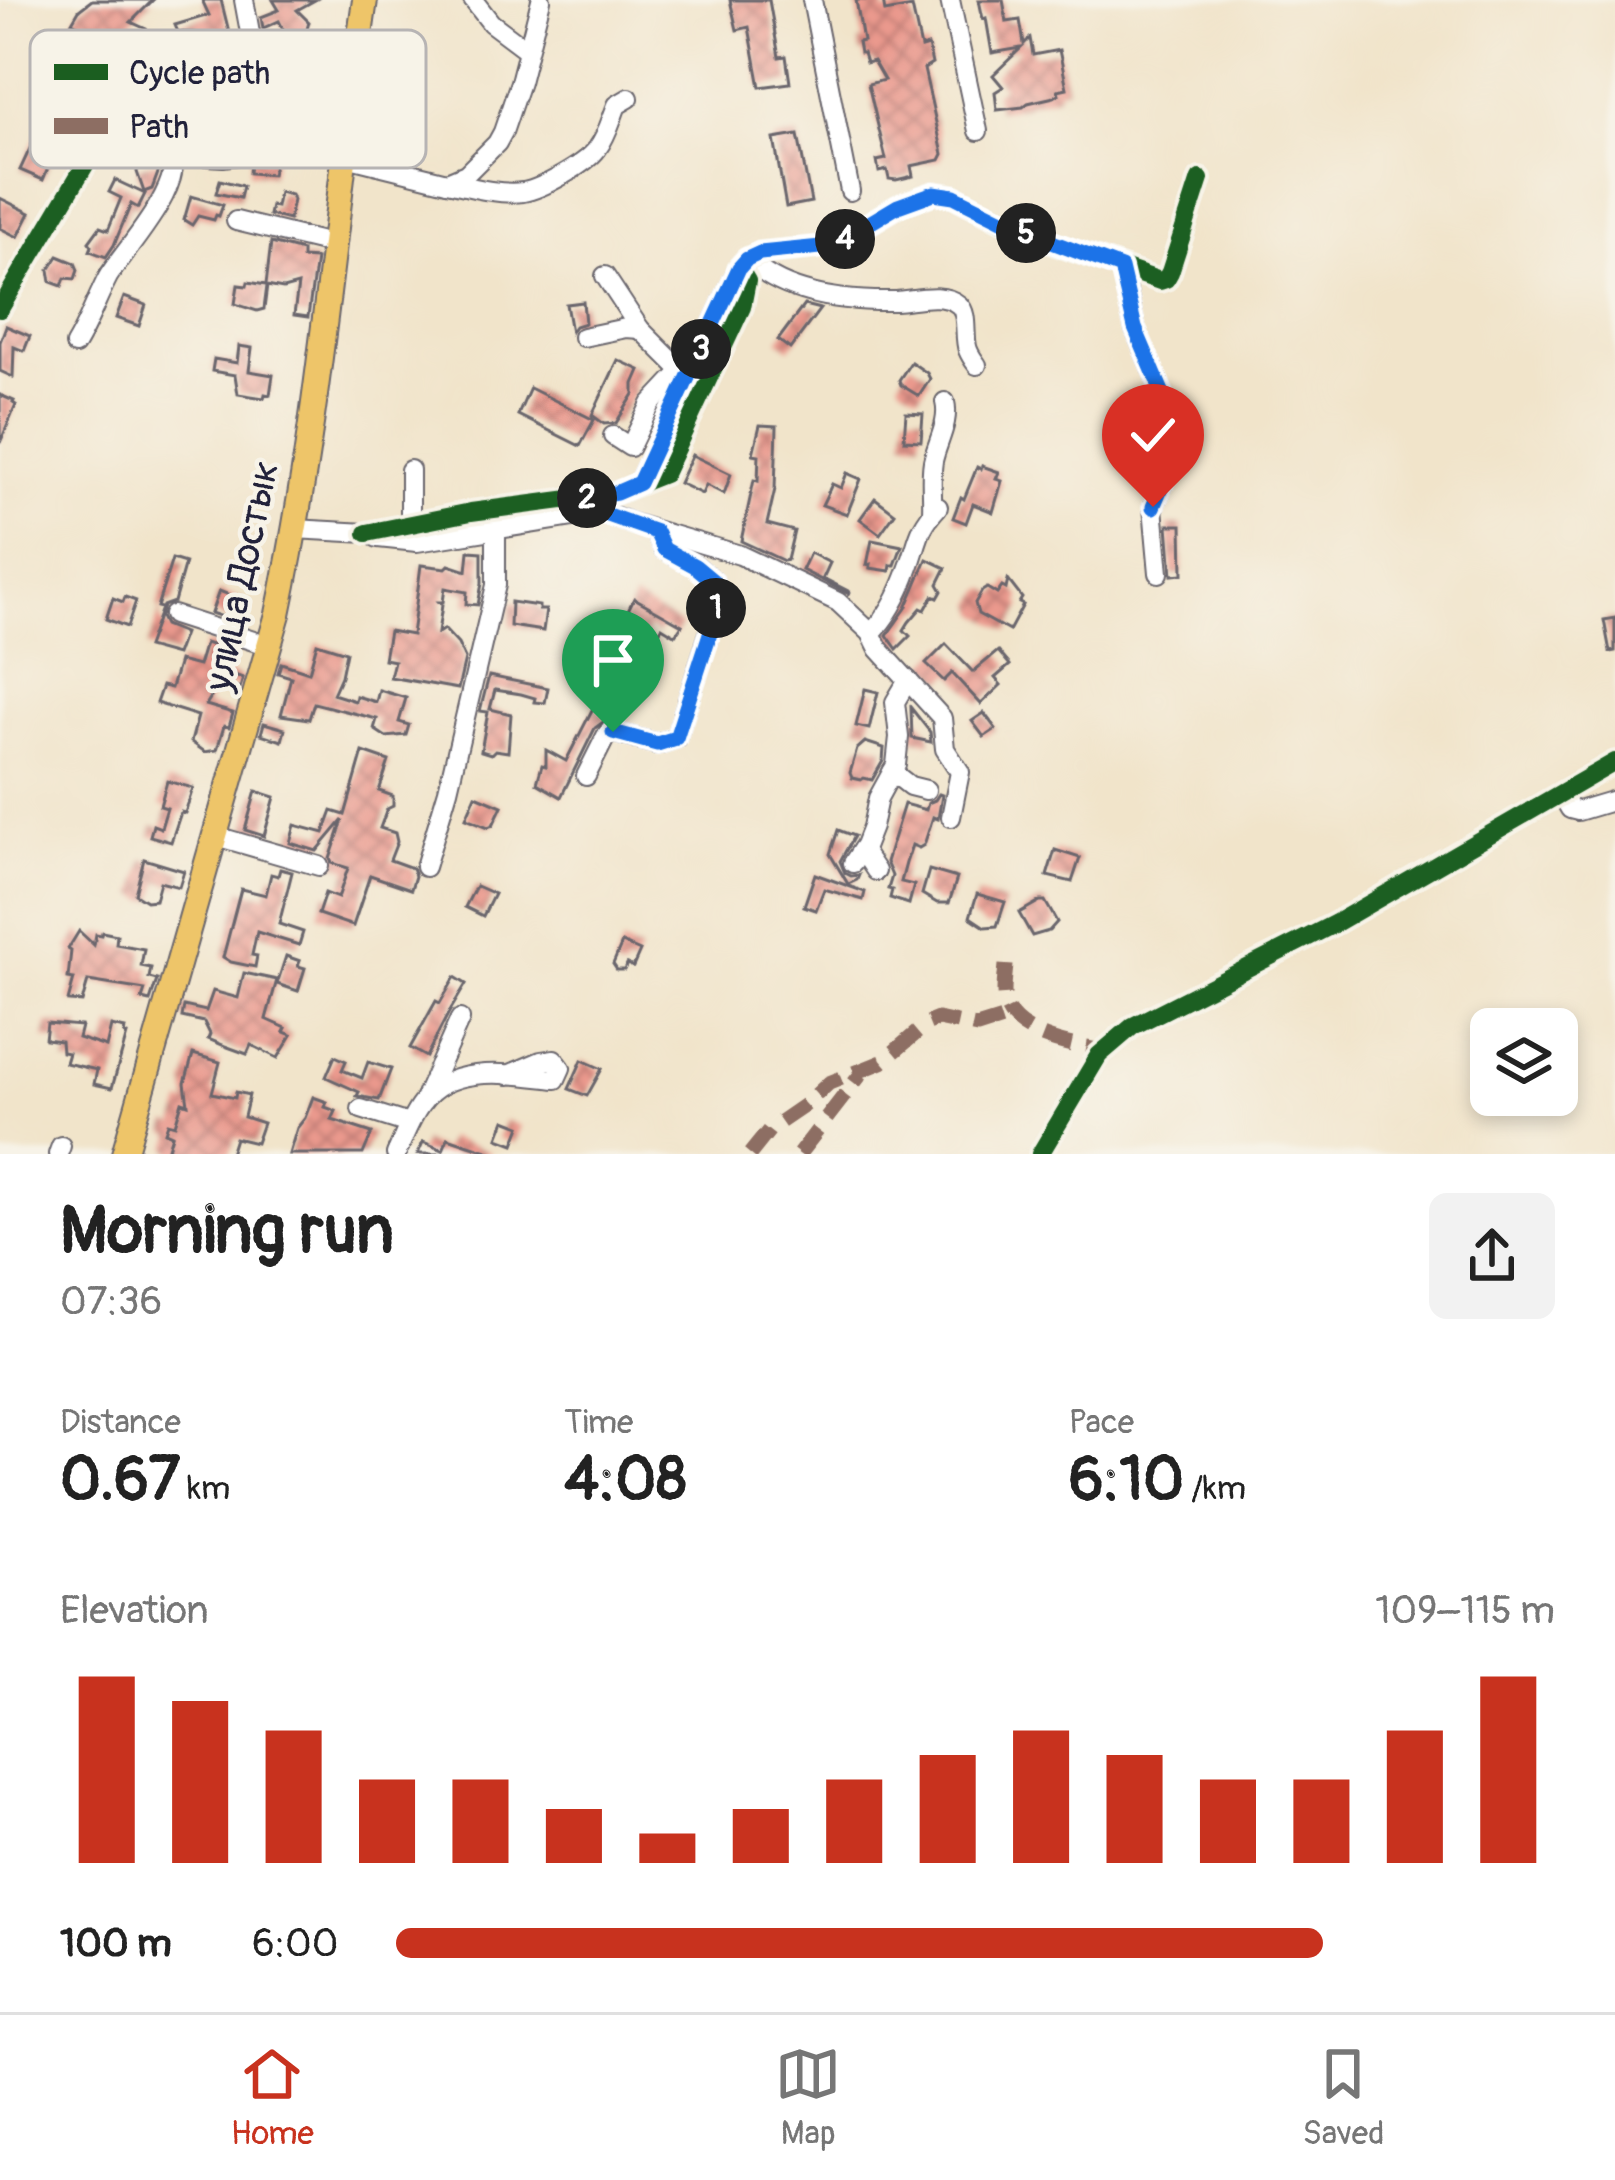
<!DOCTYPE html>
<html lang="en">
<head>
<meta charset="utf-8">
<style>
	:root { --surface:#fff; --page:#f2f2f2; --text:#222; --muted:#767676; --line:#e0e0e0; --accent:#c8321e }
	body { margin:0; font-family:Pangolin,sans-serif; background:var(--page); color:var(--text); height:100vh; display:flex; flex-direction:column; font-size:45px; white-space:nowrap }
	* { box-sizing:border-box; margin:0 }
	p { font-size:39px; color:var(--muted) }
	.icon { flex:none; width:66px; height:66px; fill:none; stroke:currentColor; stroke-width:2; stroke-linecap:round; stroke-linejoin:round }
	.map { position:relative; height:1154px; overflow:hidden }
	.panel { display:flex; flex-direction:column; background:var(--surface); flex:1 }
	.panel>* { flex:none }
	.tools { position:absolute; left:1470px; top:1008px; display:grid; gap:24px }
	.tools a { display:grid; place-items:center; width:108px; height:108px; border-radius:18px; background:var(--surface); box-shadow:0 6px 18px #0003; font-size:60px }
	.pin { position:absolute; display:grid; place-items:center; width:102px; height:102px; color:#fff; margin:-123px -51px; border-radius:50% 50% 50% 0; rotate:-45deg; box-shadow:0 0 12px #0007 }
	.pin .icon { rotate:45deg }
	.km { position:absolute; width:60px; height:60px; margin:-30px; border-radius:50%; background:#222; color:#fff; font-size:33px; line-height:60px; text-align:center }
	.round { display:grid; place-items:center; flex:none; width:126px; height:126px; border-radius:18px; background:var(--page) }
	.head { display:flex; align-items:center; justify-content:space-between; height:204px; padding:0 60px }
	h1 { font-size:66px; font-weight:800; line-height:90px }
	.figures { display:grid; grid-template-columns:repeat(3,1fr); gap:18px; height:204px; padding:12px 60px }
	.figures div { display:grid; align-content:center }
	.figures b { font-size:60px; font-weight:800 }
	.figures small { font-size:33px; font-weight:400 }
	.figures p { font-size:33px }
	.chart { height:336px; padding:24px 60px }
	.chart p { display:flex; justify-content:space-between }
	.chart svg { width:100%; height:216px; margin-top:12px; stroke:var(--accent); stroke-width:6 }
	ul { padding:0 60px; list-style:none; font-size:39px }
	li { display:grid; grid-template-columns:192px 144px 1fr; align-items:center; height:90px }
	li i { height:30px; border-radius:15px; background:var(--accent) }
	.dock { display:flex; justify-content:space-around; align-items:center; height:168px; border-top:3px solid var(--line); background:var(--surface); font-size:33px; color:var(--muted) }
	.dock a { display:grid; justify-items:center; gap:6px }
	.dock .current { color:var(--accent) }
	.map>svg:first-child { display:block }
	.building { fill:url(#building-cross-hatch) }
	.lines { fill:none; stroke-linecap:round; stroke-linejoin:round }
	.minor-casing { stroke:#6a666d; stroke-width:22 }
	.major-casing { stroke:#6a666d; stroke-width:28 }
	.minor { stroke:#fff; stroke-width:18 }
	.major { stroke:#eec569; stroke-width:24 }
	.quiet { stroke:#8d6e63; stroke-width:15; stroke-dasharray:30 15; stroke-linecap:butt }
	.cycleway-casing { stroke:#f7f3e8; stroke-width:26 }
	.cycleway { stroke:#1b5e20; stroke-width:18 }
	.route-casing { stroke:#fff; stroke-width:24 }
	.route { stroke:#1a73e8; stroke-width:15 }
	.labels { text-anchor:middle; dominant-baseline:central; stroke-width:9; stroke-linejoin:round; paint-order:stroke }
	.street-label { font-size:39px; fill:#22223b; stroke:#f7f3e8 }
	.key { fill:#f7f3e8; stroke:#b7b4b4; stroke-width:3 }
	.key-label { font-size:33px; fill:#22223b }
</style>
</head>
<body>
<div class="map">
<svg width="1615" height="1154" viewBox="0 0 1615 1154">
	<defs>
		<pattern id="building-cross-hatch" width="8" height="8" patternUnits="userSpaceOnUse" patternTransform="scale(3)"><rect width="8" height="8" fill="#ea998d"/><path d="M0 0l8 8M0 8l8-8" fill="none" stroke="#bd7c74"/></pattern>
	</defs>
	<rect width="100%" height="100%" fill="#f7f3e8"/>
	<filter id="ink" filterUnits="userSpaceOnUse"><feTurbulence type="fractalNoise" baseFrequency=".00833" numOctaves="2"/><feDisplacementMap in="SourceGraphic" scale="24" xChannelSelector="R" yChannelSelector="G"/><feConvolveMatrix kernelMatrix="1 2 1 2 8 2 1 2 1" color-interpolation-filters="sRGB"/></filter>
	<filter id="wash" filterUnits="userSpaceOnUse"><feTurbulence type="fractalNoise" baseFrequency=".004" numOctaves="4" result="noise"/><feDisplacementMap in="SourceGraphic" scale="48" xChannelSelector="R" yChannelSelector="G"/><feGaussianBlur stdDeviation="2.7" result="paint"/><feColorMatrix in="noise" values="0 0 0 0 0 0 0 0 0 0 0 0 0 0 0 0 0 1.4 0 .05"/><feComposite in="paint" operator="in"/></filter>
	<g filter="url(#wash)">
		<rect width="100%" height="100%" fill="#f1e4ca"/>
		<g id="blocks">
			<g class="building">
				<polygon points="92,0 153,0 131,22 146,29 134,53 99,36 88,57 102,64 97,73 94,72 67,127 74,130 71,146 67,154 56,149 43,180 20,170 46,114 44,113 56,87 54,85 67,58 63,56 79,26 72,22 79,10"/>
				<polygon points="202,0 221,0 229,32 218,35 178,32 175,25 209,15"/>
				<polygon points="273,0 315,0 297,10 309,22 306,33 290,42 279,21 263,28 261,17 279,10"/>
				<polygon points="730,0 769,0 779,57 786,56 790,83 760,87 749,27 737,30"/>
				<polygon points="856,0 883,0 885,12 912,7 921,48 928,46 932,64 924,69 943,154 940,160 911,166 913,176 896,180 889,179 887,170 879,172 877,161 886,159 868,84 884,80 873,61 866,63 863,53 860,53 858,42 863,41"/>
				<polygon points="979,0 1003,0 1007,22 1020,20 1024,44 1030,38 1033,55 1059,50 1067,88 1058,90 1059,94 1054,97 1028,103 1023,107 997,110 995,92 1003,87 993,75 1021,48 992,53 986,18 983,19"/>
				<polygon points="200,62 209,67 207,71 228,82 232,74 266,89 269,83 280,88 278,91 288,96 276,122 261,115 259,137 253,139 257,155 275,158 272,175 249,173 251,152 244,143 201,142 203,118 215,119 156,85 162,74 186,87"/>
				<polygon points="798,135 811,202 786,207 774,139"/>
				<polygon points="158,161 158,173 152,189 144,192 137,172 138,167"/>
				<polygon points="115,180 145,194 138,208 131,204 114,245 106,257 90,251 92,246 89,242 100,227 108,230 121,198 109,192"/>
				<polygon points="220,180 243,186 240,198 216,193"/>
				<polygon points="279,192 291,195 293,200 289,220 269,215 271,206 276,207"/>
				<polygon points="191,196 223,205 219,216 216,215 214,220 198,216 192,225 184,220"/>
				<polygon points="0,198 30,213 18,237 0,228"/>
				<polygon points="271,243 302,251 302,258 316,259 308,317 294,315 298,285 283,289 267,286 264,309 257,311 235,304 238,285 247,286 248,282 266,285"/>
				<polygon points="58,256 75,263 78,270 75,279 65,278 62,286 51,282 49,270"/>
				<polygon points="124,297 146,305 139,326 116,318"/>
				<polygon points="583,302 585,323 575,326 571,332 566,304"/>
				<polygon points="804,305 820,309 790,349 778,340"/>
				<polygon points="6,326 30,336 24,351 14,347 13,377 0,371 0,342"/>
				<polygon points="239,346 252,348 249,371 273,375 270,395 265,394 264,398 238,394 235,375 212,371 214,359 237,363"/>
				<polygon points="618,360 640,370 634,384 634,394 616,423 604,424 592,415"/>
				<polygon points="911,362 927,373 930,379 919,396 901,385 899,380"/>
				<polygon points="530,388 594,420 580,446 518,415"/>
				<polygon points="0,395 14,401 13,403 16,405 0,443"/>
				<polygon points="906,413 923,414 921,441 904,440"/>
				<polygon points="760,425 777,426 775,489 767,524 794,531 787,560 784,561 741,541 754,480 758,481 759,455 753,454"/>
				<polygon points="692,455 731,474 724,494 706,485 702,494 679,483"/>
				<polygon points="982,466 999,472 996,479 1002,481 993,512 973,504 966,523 953,518 961,497 964,499 977,467 981,469"/>
				<polygon points="847,473 861,479 847,514 822,505 832,484 841,488"/>
				<polygon points="875,498 895,513 880,534 860,519"/>
				<polygon points="1168,525 1182,525 1183,574 1172,575"/>
				<polygon points="872,540 902,546 895,565 891,565 890,571 870,568 871,564 867,565"/>
				<polygon points="469,551 482,552 482,583 478,605 466,604 467,592 445,588 443,602 439,602 442,605 438,633 444,629 458,644 465,659 458,689 390,677 394,661 384,659 389,631 412,635 421,565 446,568 449,565 467,571"/>
				<polygon points="810,553 830,563 823,578 850,592 849,594 802,570"/>
				<polygon points="172,559 185,563 174,602 163,606 160,617 164,625 184,633 176,655 147,647 161,608 157,607"/>
				<polygon points="927,559 946,568 938,584 942,591 938,598 933,596 925,610 921,608 909,622 904,630 910,636 897,649 887,635 906,608"/>
				<polygon points="1008,580 1022,598 1019,603 1023,605 1009,631 978,614 975,603 982,591 987,588 997,594 1002,587 1006,589"/>
				<polygon points="219,591 245,601 239,618 236,617 234,621 211,613"/>
				<polygon points="125,597 136,601 127,627 106,619 113,598 123,602"/>
				<polygon points="634,598 682,625 675,635 662,627 658,634 649,629 646,635 622,622"/>
				<polygon points="511,602 539,606 539,610 546,610 543,631 510,626"/>
				<polygon points="1615,618 1615,651 1610,652 1604,620"/>
				<polygon points="205,643 229,651 227,657 232,659 228,673 243,678 240,688 215,681 214,692 206,705 233,713 229,727 224,726 217,750 205,752 191,742 198,716 156,703 162,686 171,688 179,661 198,666"/>
				<polygon points="317,643 346,652 341,676 333,694 355,701 356,696 376,702 379,690 406,698 399,722 409,725 406,735 386,737 374,729 377,719 314,703 309,719 281,715 291,677 278,673 281,663 309,672"/>
				<polygon points="946,644 973,672 998,651 1010,665 995,678 1001,685 981,704 952,673 944,681 926,664"/>
				<polygon points="489,676 548,688 545,703 534,702 535,698 521,694 495,690 490,709 511,714 508,752 495,750 491,754 481,751 488,712 480,711"/>
				<polygon points="865,689 878,692 869,729 856,726"/>
				<polygon points="593,708 610,717 595,728 561,797 537,783 542,765 546,766 546,750 566,761"/>
				<polygon points="911,708 930,732 931,742 912,738"/>
				<polygon points="984,713 996,729 984,737 972,721"/>
				<polygon points="264,723 285,729 282,741 261,734"/>
				<polygon points="865,742 884,748 883,761 872,780 864,778 861,780 852,778 850,773 857,749"/>
				<polygon points="363,752 389,761 379,791 393,796 393,806 387,809 380,828 395,833 397,842 390,860 412,868 415,876 411,889 370,875 353,926 318,914 325,893 338,898 348,868 332,863 330,859 343,820 317,851 290,843 295,825 324,833 332,811 345,815"/>
				<polygon points="167,781 193,788 185,813 181,812 171,842 150,836 153,825 161,828 167,808 160,806"/>
				<polygon points="256,791 275,797 264,836 245,830"/>
				<polygon points="939,794 942,795 938,819 933,817 924,845 919,848 912,845 906,863 901,882 914,885 909,904 890,898 892,890 888,889 892,876 886,862 904,804 926,810 928,803 935,800"/>
				<polygon points="476,795 502,806 493,825 488,827 466,818"/>
				<polygon points="838,830 854,836 840,861 845,873 851,876 859,875 857,880 848,884 830,854"/>
				<polygon points="1055,850 1080,858 1072,882 1047,876"/>
				<polygon points="144,859 184,871 179,887 160,882 155,900 146,901 135,894"/>
				<polygon points="280,869 292,872 279,924 303,932 299,945 257,932 252,955 257,956 255,967 231,962 223,957 241,889 266,895 271,874 278,876"/>
				<polygon points="929,870 957,878 949,903 937,903 922,894"/>
				<polygon points="815,874 865,892 863,900 824,889 816,910 804,906"/>
				<polygon points="476,886 494,894 483,916 465,907"/>
				<polygon points="977,894 1005,902 997,926 985,927 970,917"/>
				<polygon points="1040,901 1045,901 1057,922 1049,931 1032,936 1019,913"/>
				<polygon points="79,931 94,945 96,934 101,935 102,932 117,935 116,944 144,949 141,966 151,968 149,978 157,980 150,1001 142,999 145,990 88,981 82,1002 68,1001 74,979 68,978 71,951 68,949"/>
				<polygon points="622,943 640,951 633,967 627,964 624,970 617,970 613,964"/>
				<polygon points="286,956 300,961 298,966 305,968 298,991 277,984"/>
				<polygon points="244,973 277,980 266,1019 286,1028 284,1032 292,1035 278,1058 251,1045 247,1054 225,1046 208,1039 210,1034 204,1022 182,1017 184,1006 206,1011 213,991 238,998"/>
				<polygon points="455,977 466,984 448,1014 426,1057 410,1048 436,1001 440,1003"/>
				<polygon points="47,1023 81,1026 78,1038 106,1047 111,1026 125,1029 124,1034 127,1035 112,1088 94,1084 97,1070 65,1063 68,1053 62,1052 61,1041 45,1039"/>
				<polygon points="193,1054 220,1062 212,1093 235,1098 236,1092 249,1095 244,1117 263,1123 256,1143 235,1138 230,1154 175,1154 168,1148 172,1135 165,1132 168,1123 175,1125 182,1102 188,1104 185,1083"/>
				<polygon points="335,1056 346,1061 342,1070 362,1078 368,1062 391,1069 379,1100 357,1096 359,1092 326,1077"/>
				<polygon points="582,1060 602,1069 587,1096 569,1089"/>
				<polygon points="313,1097 327,1102 325,1107 336,1111 332,1120 372,1133 363,1154 289,1154 297,1128 305,1118"/>
				<polygon points="505,1120 521,1126 514,1144 498,1138"/>
				<polygon points="448,1138 490,1152 489,1154 418,1154 423,1142 443,1150"/>
			</g>
		</g>
	</g>
	<g filter="url(#ink)">
		<use href="#blocks" fill-opacity="0" stroke="#6a666d" stroke-width="3"/>
		<g class="lines">
			<defs>
				<g id="minor">
					<polyline points="244,0 254,54"/>
					<polyline points="473,0 491,23 527,50"/>
					<polyline points="812,0 850,191"/>
					<polyline points="950,0 978,131"/>
					<polyline points="173,154 223,157 238,155"/>
					<polyline points="346,157 447,182 466,174 497,143 503,132 520,82 541,0"/>
					<path d="M447,182C470,187 499,195 523,192C542,189 586,164 597,149C607,136 611,120 617,105L629,98"/>
					<polyline points="236,221 335,245"/>
					<path d="M747,259C784,296 846,302 896,301C914,300 943,291 959,305C969,314 963,337 968,350C970,355 974,361 977,365"/>
					<polyline points="1122,268 1135,329 1174,420 1177,438 1170,467 1153,507 1159,573"/>
					<polyline points="605,276 640,329 678,367 683,379 683,388 639,483"/>
					<polyline points="0,309 150,55 167,46 183,46 358,61"/>
					<polyline points="583,337 626,328 640,329"/>
					<path d="M75,345C88,324 96,300 108,277C124,250 194,177 167,148L104,133"/>
					<polyline points="683,388 739,268"/>
					<polyline points="613,436 630,447 651,404 680,373"/>
					<polyline points="576,500 628,522 740,555 838,602 871,633 879,649 942,718 945,749 960,772 951,817"/>
					<path d="M932,512C933,495 930,479 933,461C937,442 950,422 945,402"/>
					<polyline points="410,523 410,470"/>
					<polyline points="294,529 367,533 378,538 417,542 598,513"/>
					<polyline points="367,533 471,512 616,493 664,474 742,307 747,281 739,268 747,259 760,253 831,246 898,206 934,193 954,196 1027,234 1160,281 1166,279 1170,272 1200,179"/>
					<polyline points="173,615 269,646"/>
					<path d="M871,633C889,616 901,590 909,567C919,541 917,529 938,507"/>
					<polyline points="892,772 910,786 926,790"/>
					<polyline points="586,776 607,734 612,732 657,744 676,738 715,615 717,598 713,581 695,565 664,549 656,532"/>
					<polyline points="1560,792 1570,809 1578,811 1615,800"/>
					<polyline points="216,836 319,866"/>
					<polyline points="862,850 876,871"/>
					<polyline points="853,863 865,845 872,827 878,798 896,765 899,737 895,702 908,680"/>
					<polyline points="425,867 448,790 496,585 496,531"/>
					<polyline points="425,1098 460,1019"/>
					<polyline points="361,1109 409,1124"/>
					<polyline points="58,1154 61,1146"/>
					<path d="M396,1154C404,1137 410,1118 422,1103C451,1062 514,1075 556,1079L561,1068L554,1059L541,1061L508,1075"/>
					<polyline points="1040,1154 1099,1055 1133,1026 1336,923 1615,762"/>
				</g>
				<path id="major" d="M124,1154L278,614C321,411 335,204 365,0"/>
			</defs>
			<use href="#minor" class="minor-casing"/>
			<use href="#major" class="major-casing"/>
			<use href="#minor" class="minor"/>
			<use href="#major" class="major"/>
			<g class="quiet">
				<path d="M1006,965C1005,978 1002,993 1006,1005C1016,1037 1075,1046 1103,1051"/>
				<polyline points="750,1154 770,1129 805,1105 829,1083 882,1062 928,1023 938,1019 977,1027 1011,1016"/>
				<polyline points="799,1154 861,1074"/>
			</g>
			<defs>
				<g id="cycleway">
					<polyline points="0,309 150,55 167,46 183,46 358,61"/>
					<polyline points="367,533 471,512 616,493 664,474 742,307 747,281 739,268 747,259 760,253 831,246 898,206 934,193 954,196 1027,234 1160,281 1166,279 1170,272 1200,179"/>
					<polyline points="1040,1154 1099,1055 1133,1026 1336,923 1615,762"/>
				</g>
			</defs>
			<use href="#cycleway" class="cycleway-casing"/>
			<use href="#cycleway" class="cycleway"/>
		</g>
	</g>
	<g class="lines" filter="url(#ink)">
		<defs>
			<polyline id="route" points="613,732 657,744 676,738 716,615 717,598 713,581 695,566 664,549 656,532 602,513 576,500 616,493 639,483 739,268 747,259 760,253 831,246 898,206 934,193 954,196 1028,233 1121,268 1135,328 1174,420 1177,438 1170,467 1153,507"/>
		</defs>
		<use href="#route" class="route-casing"/>
		<use href="#route" class="route"/>
	</g>
	<g class="labels">
		<g class="street-label">
			<text transform="translate(242 576) rotate(-78)">улица Достык</text>
		</g>
	</g>
	<rect x="30" y="30" width="396" height="138" rx="18" class="key"/>
	<rect x="54" y="64" width="54" height="16" fill="#1b5e20"/>
	<rect x="54" y="118" width="54" height="16" fill="#8d6e63"/>
	<g class="key-label">
		<text x="129" y="84">Cycle path</text>
		<text x="129" y="138">Path</text>
	</g>
</svg>
<div class="tools">
<a><svg class="icon" aria-label="layers" viewBox="0 0 24 24"><path d="M12 4l9 5-9 5-9-5zM3 14l9 5 9-5"/></svg></a>
</div>
<div class="pin" style="left:613px;top:732px;background:#1e9e55"><svg class="icon" aria-label="arrive" viewBox="0 0 24 24"><path d="M6 21V4h12l-3 4 3 4H6"/></svg></div>
<div class="pin" style="left:1153px;top:507px;background:#d93025"><svg class="icon" aria-label="check" viewBox="0 0 24 24"><path d="M5 12l5 5 9-10"/></svg></div>
<b class="km" style="left:716px;top:608px">1</b>
<b class="km" style="left:587px;top:498px">2</b>
<b class="km" style="left:701px;top:349px">3</b>
<b class="km" style="left:845px;top:239px">4</b>
<b class="km" style="left:1026px;top:233px">5</b>
</div>
<section class="panel">
<div class="head"><div><h1>Morning run</h1><p>07:36</p></div><a class="round"><svg class="icon" aria-label="share" viewBox="0 0 24 24"><path d="M12 15V3M7 8l5-5 5 5M5 13v7h14v-7"/></svg></a></div>
<div class="figures">
<div><p>Distance</p><b>0.67<small> km</small></b></div>
<div><p>Time</p><b>4:08</b></div>
<div><p>Pace</p><b>6:10<small> /km</small></b></div>
</div>
<div class="chart"><p><span>Elevation</span>109–115 m</p>
<svg viewBox="0 0 160 44" preserveAspectRatio="none"><path d="M5 44V6M15 44V11M25 44V17M35 44V27M45 44V27M55 44V33M65 44V38M75 44V33M85 44V27M95 44V22M105 44V17M115 44V22M125 44V27M135 44V27M145 44V17M155 44V6"/></svg>
</div>
<ul>
<li><b>100 m</b>6:00<i style="width:80%"></i></li>
</ul>
</section>
<nav class="dock">
<a class="current"><svg class="icon" aria-label="home" viewBox="0 0 24 24"><path d="M3 11l9-7 9 7M6 9v11h12V9"/></svg>Home</a>
<a><svg class="icon" aria-label="map" viewBox="0 0 24 24"><path d="M3 6l6-2 6 2 6-2v14l-6 2-6-2-6 2zM9 4v14M15 6v14"/></svg>Map</a>
<a><svg class="icon" aria-label="saved" viewBox="0 0 24 24"><path d="M7 4h10v16l-5-4-5 4z"/></svg>Saved</a>
</nav>
</body>
</html>
